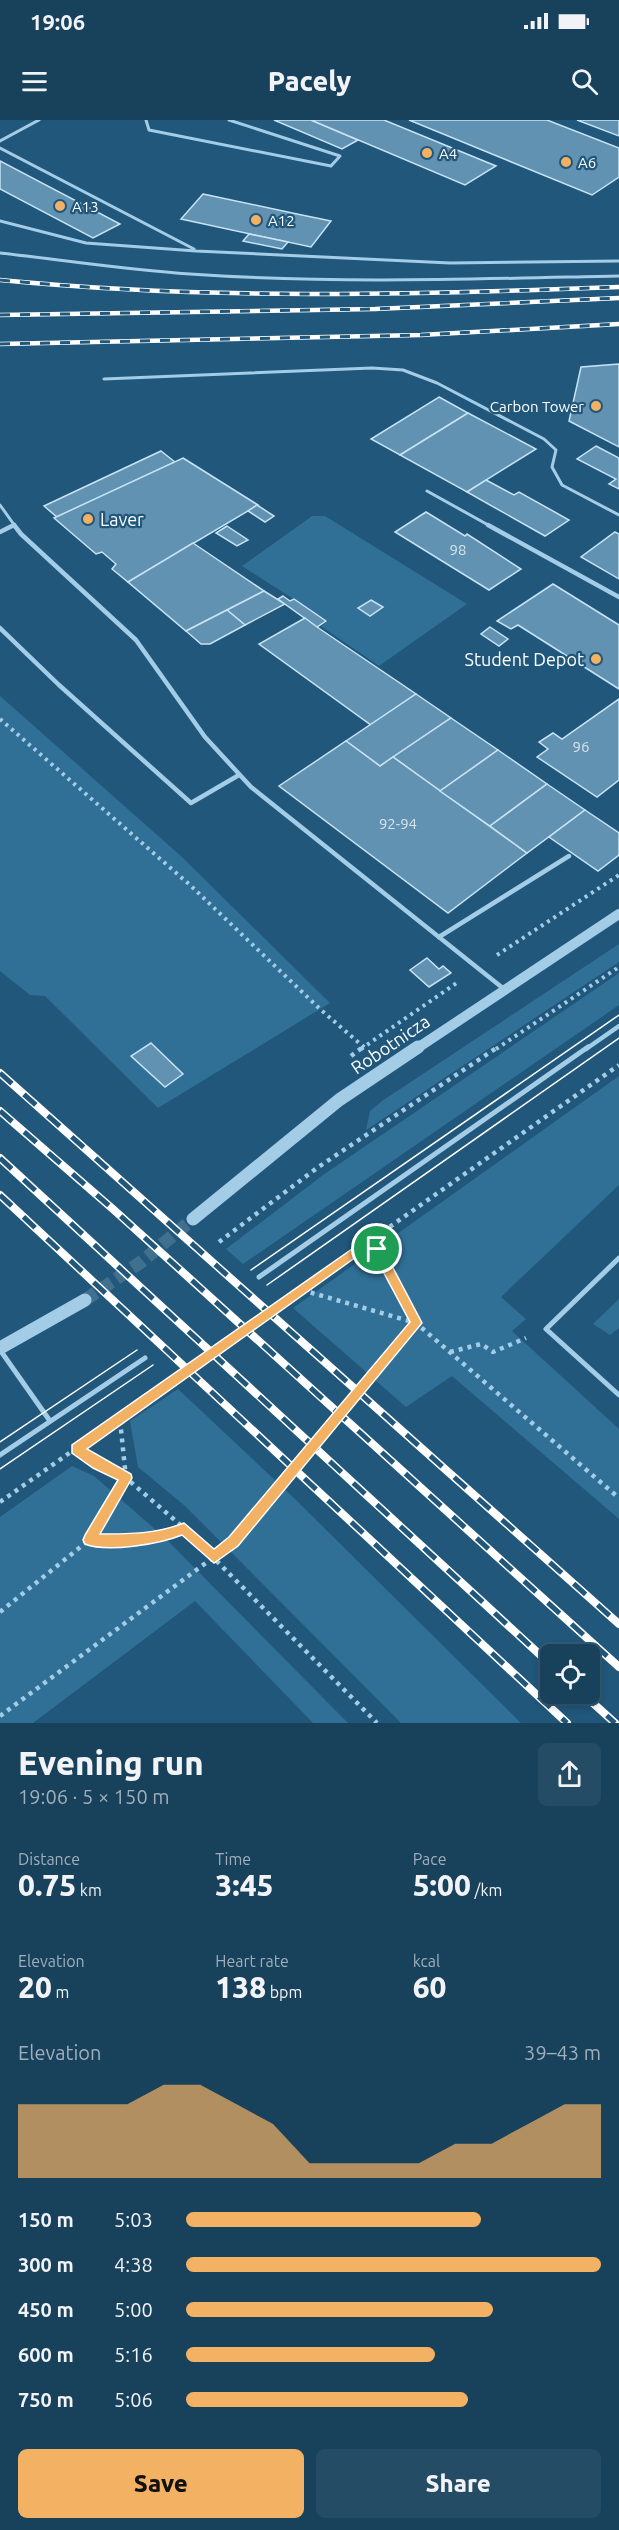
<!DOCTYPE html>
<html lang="en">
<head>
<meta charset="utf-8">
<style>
	:root { --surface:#18415c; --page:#254c65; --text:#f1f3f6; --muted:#9fafbb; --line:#365a72; --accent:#f3b164 }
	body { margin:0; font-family:Ubuntu,sans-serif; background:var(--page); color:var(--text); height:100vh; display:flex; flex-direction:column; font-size:22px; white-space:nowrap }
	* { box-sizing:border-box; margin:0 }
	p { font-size:20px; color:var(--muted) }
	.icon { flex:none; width:33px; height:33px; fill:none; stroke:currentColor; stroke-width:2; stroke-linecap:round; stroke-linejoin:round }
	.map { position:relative; height:1603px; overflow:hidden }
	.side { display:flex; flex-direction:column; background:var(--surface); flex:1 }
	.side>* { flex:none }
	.controls { position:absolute; left:540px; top:1524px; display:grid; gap:12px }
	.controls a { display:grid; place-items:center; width:60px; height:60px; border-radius:9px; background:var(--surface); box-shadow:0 3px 9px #0003,0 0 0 2px var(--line); font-size:30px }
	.pin { position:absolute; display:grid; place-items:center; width:51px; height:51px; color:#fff; margin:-26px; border:3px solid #fff; border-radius:50%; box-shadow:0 2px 6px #0007 }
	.round { display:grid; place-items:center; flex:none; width:63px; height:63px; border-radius:9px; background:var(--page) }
	.headline { display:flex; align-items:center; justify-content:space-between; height:102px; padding:0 18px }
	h1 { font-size:33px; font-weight:800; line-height:45px }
	.figures { display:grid; grid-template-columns:repeat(3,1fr); gap:9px; height:102px; padding:6px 18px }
	.figures div { display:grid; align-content:center }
	.figures b { font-size:30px; font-weight:800 }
	.figures small { font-size:16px; font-weight:400 }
	.figures p { font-size:16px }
	.chart { height:168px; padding:12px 18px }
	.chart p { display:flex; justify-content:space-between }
	.chart svg { width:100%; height:108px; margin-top:6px; fill:var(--accent); opacity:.7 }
	.primary-button { display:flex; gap:12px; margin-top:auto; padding:12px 18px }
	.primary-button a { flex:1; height:69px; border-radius:9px; background:var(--accent); color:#111; font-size:24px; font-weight:800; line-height:69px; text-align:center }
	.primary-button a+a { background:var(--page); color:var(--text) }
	ul { padding:0 18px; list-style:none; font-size:20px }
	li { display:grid; grid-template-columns:96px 72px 1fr; align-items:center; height:45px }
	li i { height:15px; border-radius:8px; background:var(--accent) }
	.status { display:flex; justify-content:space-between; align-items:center; height:42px; padding:0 30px; background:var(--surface); direction:ltr }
	.status svg { height:16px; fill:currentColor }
	header { display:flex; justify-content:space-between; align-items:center; height:78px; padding:0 18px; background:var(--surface); font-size:27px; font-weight:800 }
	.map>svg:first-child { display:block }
	.green { fill:#307097 }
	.building { fill:#6292b1; stroke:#c6e3f5; stroke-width:1.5 }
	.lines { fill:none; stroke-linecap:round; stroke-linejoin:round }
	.tertiary-tunnel { stroke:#41708f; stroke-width:13; stroke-dasharray:13 6; stroke-linecap:butt }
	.path-far1 { stroke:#a3cce6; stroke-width:4; stroke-dasharray:3 4.5; stroke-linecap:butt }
	.path { stroke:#a3cce6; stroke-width:4.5; stroke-dasharray:4 5; stroke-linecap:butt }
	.service-far2 { stroke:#a3cce6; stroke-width:3 }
	.service-far1 { stroke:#a3cce6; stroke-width:4.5 }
	.service { stroke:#a3cce6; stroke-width:5 }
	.tertiary-far1 { stroke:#a3cce6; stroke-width:10 }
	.tertiary { stroke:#a3cce6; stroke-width:13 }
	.tram { stroke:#fff; stroke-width:1.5 }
	.rail-far1-casing { stroke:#fff; stroke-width:4.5 }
	.rail-casing { stroke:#fff; stroke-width:8 }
	.rail-far1 { stroke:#20577b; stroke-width:3; stroke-dasharray:10; stroke-linecap:butt }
	.rail { stroke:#20577b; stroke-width:5; stroke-dasharray:16; stroke-linecap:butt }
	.route { fill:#f3b164; stroke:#fff; stroke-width:1.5; fill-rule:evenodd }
	.poi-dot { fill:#f3b164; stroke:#20577b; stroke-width:2 }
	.labels { text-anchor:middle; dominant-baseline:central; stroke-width:4.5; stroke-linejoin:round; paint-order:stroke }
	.far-poi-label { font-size:15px; fill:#fff; stroke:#20577b; text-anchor:start }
	.number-label { font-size:15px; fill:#d8e4ec }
	.poi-label { font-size:18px; fill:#fff; stroke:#20577b; text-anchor:start }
	.street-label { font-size:18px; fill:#fff; stroke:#20577b }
</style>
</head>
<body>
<div class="status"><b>19:06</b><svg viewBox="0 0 49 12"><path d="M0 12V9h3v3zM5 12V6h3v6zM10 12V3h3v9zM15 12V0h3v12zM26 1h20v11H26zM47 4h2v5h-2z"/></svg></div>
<header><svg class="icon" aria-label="menu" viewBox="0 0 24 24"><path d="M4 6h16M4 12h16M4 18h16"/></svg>Pacely<svg class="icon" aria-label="search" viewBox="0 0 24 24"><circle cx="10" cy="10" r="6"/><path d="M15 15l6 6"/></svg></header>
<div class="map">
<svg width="619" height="1603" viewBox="0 0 619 1603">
	<rect width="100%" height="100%" fill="#20577b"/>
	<g class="green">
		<polygon points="312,396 325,396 467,484 379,546 321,506 328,501 242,446"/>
		<polygon points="0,576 182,737 330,883 158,988 45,876 30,875 0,851"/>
		<polygon points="619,824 619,842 366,1010 370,991 382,981"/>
		<polygon points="619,853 619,885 243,1144 226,1129 323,1055"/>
		<polygon points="619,956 619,1065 501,1177 526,1199 512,1211 619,1309 619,1399 452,1256 406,1287 293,1188"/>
		<polygon points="619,1179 619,1208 610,1215 593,1204"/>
		<polygon points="178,1269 294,1378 521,1603 401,1603 185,1386 138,1347 130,1301"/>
		<polygon points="72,1346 94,1356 164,1417 348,1603 313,1603 195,1481 33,1603 0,1603 0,1397"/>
	</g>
	<g class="building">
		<polygon points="274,0 311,0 358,20 342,29"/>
		<polygon points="311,0 384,0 496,46 465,65"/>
		<polygon points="409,0 547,0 619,28 619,57 592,75"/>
		<polygon points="577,0 619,0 619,16"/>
		<polygon points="0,41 120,104 93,118 0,69"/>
		<polygon points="203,74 297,94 331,101 311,127 181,99"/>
		<polygon points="249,114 288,122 282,129 243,121"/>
		<polygon points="619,244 619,327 569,301 581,247"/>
		<polygon points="439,277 468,293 400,335 371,319"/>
		<polygon points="468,293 536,329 467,372 400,335"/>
		<polygon points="596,326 619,338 619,369 609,364 616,359 577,339"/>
		<polygon points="161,331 175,342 57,397 44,386"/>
		<polygon points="183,338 258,385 128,462 112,449 116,444 102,432 96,434 54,398"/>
		<polygon points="486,360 514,375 519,372 569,400 545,416 467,372"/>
		<polygon points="257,385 274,396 265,402 248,391"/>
		<polygon points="426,392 465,416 467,414 521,449 489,470 395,412"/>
		<polygon points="227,406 248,420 237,426 216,413"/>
		<polygon points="615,412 619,414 619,459 581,437"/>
		<polygon points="193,423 264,471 186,511 128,462"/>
		<polygon points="553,464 619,505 619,569 518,505 511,509 497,501"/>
		<polygon points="264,471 285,484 245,505 227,490"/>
		<polygon points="283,476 290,481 294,479 326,501 317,507 278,479"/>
		<polygon points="371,480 383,487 370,496 358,488"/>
		<polygon points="227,490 245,505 210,524 201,524 186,511"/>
		<polygon points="305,498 317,507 416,574 371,605 259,524"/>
		<polygon points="490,507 508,519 499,526 481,514"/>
		<polygon points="416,574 451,598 380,646 346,621"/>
		<polygon points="619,579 619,660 597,677 537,637 548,629 539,622 553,613 562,619"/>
		<polygon points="451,598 498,630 440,671 393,637"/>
		<polygon points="346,621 380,646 393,637 527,733 448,793 279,666"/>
		<polygon points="498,630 547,664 490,706 440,671"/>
		<polygon points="547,664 585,690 527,733 490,706"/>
		<polygon points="585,690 619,713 619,735 598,751 549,717"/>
		<polygon points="427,838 439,849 443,846 451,853 429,867 410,850"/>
		<polygon points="151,923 183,954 165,967 131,936"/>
	</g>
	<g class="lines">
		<polyline class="tertiary-tunnel" points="85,1180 141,1142 193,1099"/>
		<g class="path-far1">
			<polyline points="0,599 190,765 321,890 365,928"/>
			<polyline points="497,835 619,755"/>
			<polyline points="361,929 458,862"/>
			<polyline points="496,929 619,847"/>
		</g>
		<g class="path">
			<polyline points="351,936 363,927"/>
			<polyline points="372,1120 416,1203"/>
			<polyline points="219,1122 317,1048 498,927"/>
			<polyline points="302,1170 416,1203 619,1378"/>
			<polyline points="450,1232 481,1224 493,1232 526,1218"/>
			<polyline points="77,1329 97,1344 126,1358 184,1408 377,1603"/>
			<polyline points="0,1382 619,945"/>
			<polyline points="89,1420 126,1358 120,1300"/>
			<polyline points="0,1492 89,1420 149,1418 184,1408"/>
			<polyline points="0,1596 234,1422 416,1203"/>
		</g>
		<g class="service-far2">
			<polyline points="146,0 149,10 331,46 340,36 229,0"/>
			<polyline points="0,21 39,0"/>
			<polyline points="0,28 194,129"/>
			<polyline points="0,101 86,123 196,131 450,143 619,141"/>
			<path d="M0,133C63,140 127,150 190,154C333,164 476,159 619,156"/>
			<polyline points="104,259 372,248 403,250 437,263 544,319 556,330 552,347 562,365 619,395"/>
			<polyline points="427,371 490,406"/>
			<polyline points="0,385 15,406"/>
			<polyline points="12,406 14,405"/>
		</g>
		<g class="service-far1">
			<polyline points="14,405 21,414 136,520 205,617 251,667 504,869"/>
			<polyline points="488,405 619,477"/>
			<polyline points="0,412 14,405"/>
			<polyline points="0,508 59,565 191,683 239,655"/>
			<polyline points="439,817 569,736"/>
			<polyline points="586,929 619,906"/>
		</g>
		<g class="service">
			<polyline points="619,1138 546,1209 619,1275"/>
			<polyline points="259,1157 588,927"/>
			<polyline points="0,1230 50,1301"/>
			<polyline points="0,1335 145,1238"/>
		</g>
		<polyline class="tertiary-far1" points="416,929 619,794"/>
		<g class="tertiary">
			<polyline points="193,1099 339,980 418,927"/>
			<polyline points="0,1228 85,1180"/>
		</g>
		<g class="tram">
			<polyline points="251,1150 619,895"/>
			<polyline points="267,1165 619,918"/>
			<polyline points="0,1322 137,1230"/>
			<polyline points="0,1349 153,1245"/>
		</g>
		<defs>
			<g id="rail-far1">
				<path d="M0,160C206,180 412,175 619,167"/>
				<polyline points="0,195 375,189 619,178"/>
				<polyline points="0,224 421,215 619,204"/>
			</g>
			<g id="rail">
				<polyline points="0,953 619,1504"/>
				<polyline points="0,991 114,1090 619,1547"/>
				<polyline points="0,1038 550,1544"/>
				<polyline points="0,1075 567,1603"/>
				<polyline points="583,1574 615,1603"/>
			</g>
		</defs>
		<use href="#rail-far1" class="rail-far1-casing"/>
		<use href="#rail" class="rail-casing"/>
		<use href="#rail-far1" class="rail-far1"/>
		<use href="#rail" class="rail"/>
	</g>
	<path class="route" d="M372,1115L376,1117L381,1125L422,1203L238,1426L214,1443L182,1415C160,1424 107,1433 85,1424L83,1420L85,1415L118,1360L93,1348L72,1333V1325ZM370,1127L410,1202L229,1417L214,1429L184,1403C156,1414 130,1414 100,1414L132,1358L131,1354L87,1329Z"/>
	<g class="poi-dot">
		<circle cx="427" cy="33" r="6"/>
		<circle cx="566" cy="42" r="6"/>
		<circle cx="60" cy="86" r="6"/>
		<circle cx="256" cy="100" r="6"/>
		<circle cx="596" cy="286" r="6"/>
		<circle cx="88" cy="399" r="6"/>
		<circle cx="596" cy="539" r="6"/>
	</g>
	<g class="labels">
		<g class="far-poi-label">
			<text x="439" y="33">A4</text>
			<text x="578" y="42">A6</text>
			<text x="72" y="86">A13</text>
			<text x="268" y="100">A12</text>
			<text x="584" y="286" text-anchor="end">Carbon Tower</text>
		</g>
		<g class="number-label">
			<text x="458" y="429">98</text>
			<text x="581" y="626">96</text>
			<text x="398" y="703">92-94</text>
		</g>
		<g class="poi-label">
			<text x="100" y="399">Laver</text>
			<text x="584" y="539" text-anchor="end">Student Depot</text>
		</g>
		<g class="street-label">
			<text transform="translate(390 924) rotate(-34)">Robotnicza</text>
		</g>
	</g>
</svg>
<div class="controls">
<a><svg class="icon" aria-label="locate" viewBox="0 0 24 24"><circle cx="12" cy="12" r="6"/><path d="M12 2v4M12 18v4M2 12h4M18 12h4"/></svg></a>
</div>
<div class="pin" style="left:377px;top:1129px;background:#1e9e55"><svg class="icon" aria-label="arrive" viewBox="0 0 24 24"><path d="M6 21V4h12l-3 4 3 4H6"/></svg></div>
</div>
<section class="side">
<div class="headline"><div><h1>Evening run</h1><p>19:06 · 5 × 150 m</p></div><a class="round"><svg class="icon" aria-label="share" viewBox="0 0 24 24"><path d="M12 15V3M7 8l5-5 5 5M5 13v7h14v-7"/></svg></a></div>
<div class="figures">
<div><p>Distance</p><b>0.75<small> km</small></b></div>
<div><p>Time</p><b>3:45</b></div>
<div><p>Pace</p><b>5:00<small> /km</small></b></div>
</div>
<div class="figures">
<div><p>Elevation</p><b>20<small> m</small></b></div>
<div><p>Heart rate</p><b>138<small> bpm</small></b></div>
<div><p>kcal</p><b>60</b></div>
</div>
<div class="chart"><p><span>Elevation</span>39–43 m</p>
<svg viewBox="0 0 160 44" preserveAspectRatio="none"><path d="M0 44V14L10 14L20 14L30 14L40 6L50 6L60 14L70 22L80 38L90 38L100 38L110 38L120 30L130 30L140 22L150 14L160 14V44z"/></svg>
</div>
<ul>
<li><b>150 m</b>5:03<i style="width:71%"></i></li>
<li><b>300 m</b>4:38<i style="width:100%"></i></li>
<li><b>450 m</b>5:00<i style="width:74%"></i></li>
<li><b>600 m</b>5:16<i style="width:60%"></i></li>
<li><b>750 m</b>5:06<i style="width:68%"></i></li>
</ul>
<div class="primary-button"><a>Save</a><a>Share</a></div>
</section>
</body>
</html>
